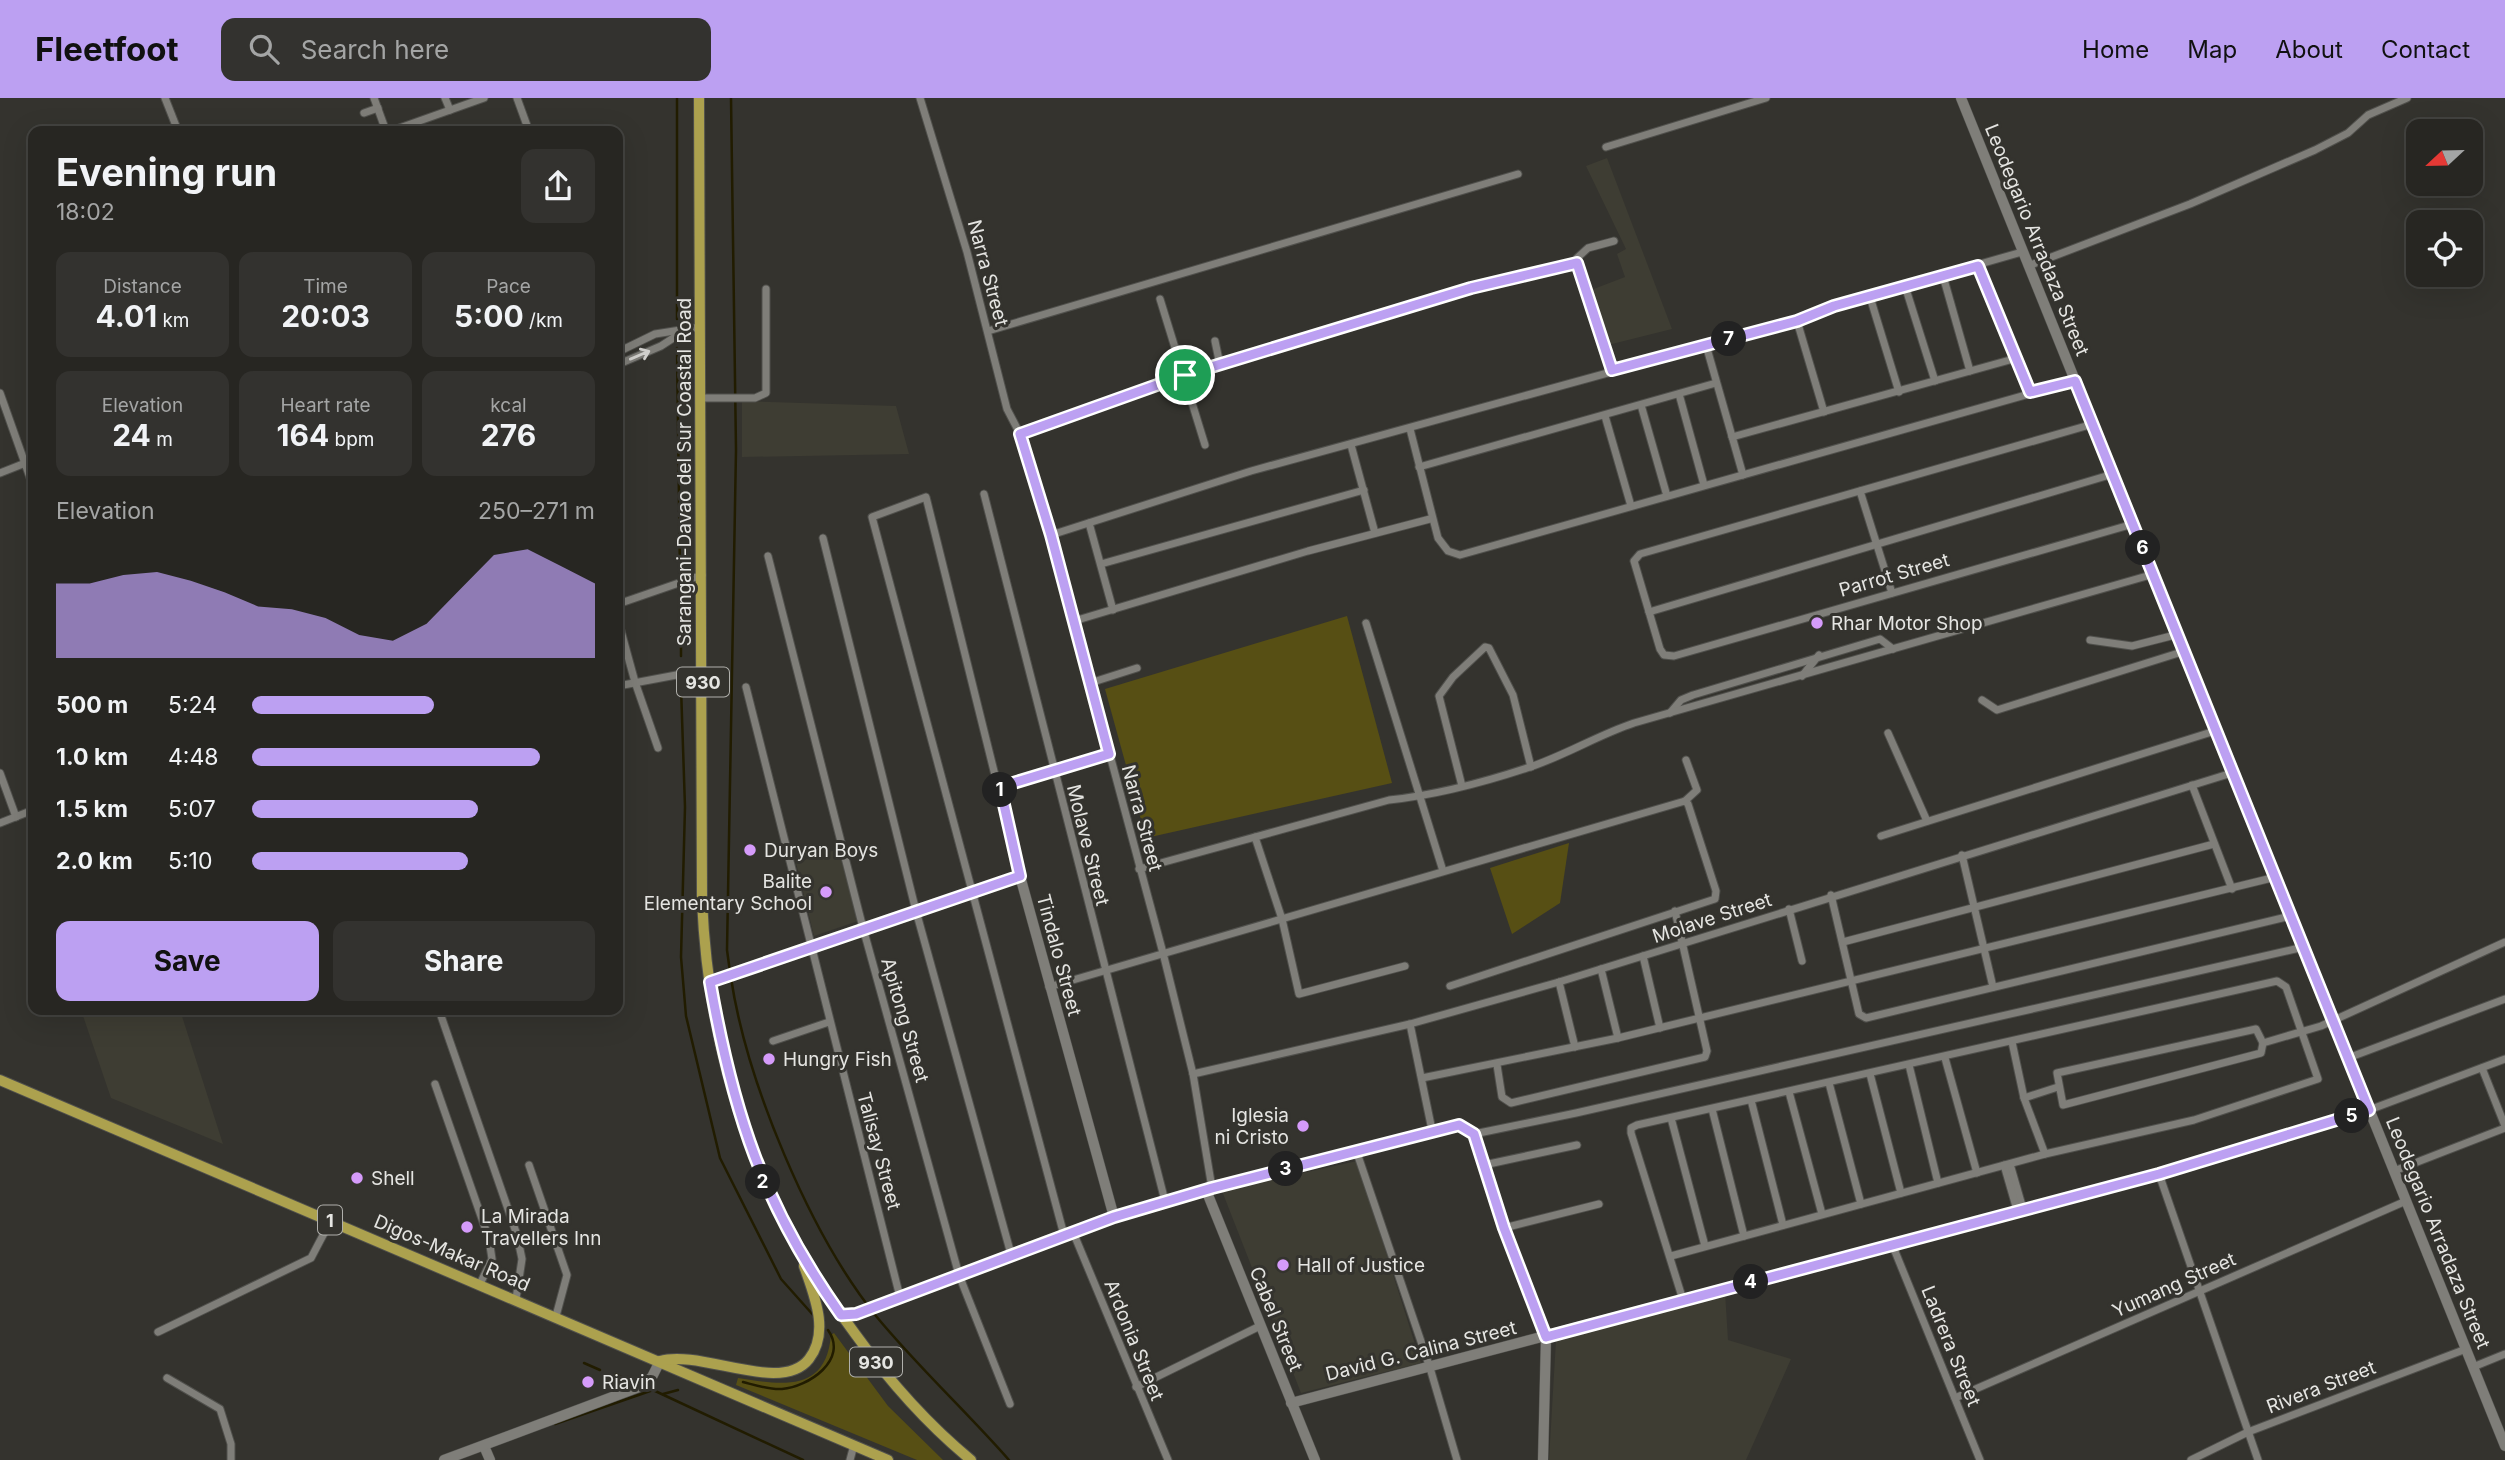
<!DOCTYPE html>
<html lang="en">
<head>
<meta charset="utf-8">
<style>
	:root { --surface:#272622; --page:#33322f; --text:#f1f3f6; --muted:#a4a5a5; --line:#434340; --accent:#bca0f2 }
	body { margin:0; font-family:Inter,sans-serif; background:var(--page); color:var(--text); height:100vh; display:flex; flex-direction:column; font-size:26px; white-space:nowrap }
	* { box-sizing:border-box; margin:0 }
	p { font-size:23px; color:var(--muted) }
	.icon { flex:none; width:38px; height:38px; fill:none; stroke:currentColor; stroke-width:2; stroke-linecap:round; stroke-linejoin:round }
	.map { position:relative; flex:1; overflow:hidden }
	.details { position:absolute; left:28px; top:28px; width:595px; height:889px; display:flex; flex-direction:column; background:var(--surface); border-radius:14px; box-shadow:0 7px 28px #0002,0 0 0 2px var(--line) }
	.details>* { flex:none }
	.needle { width:46px; rotate:248deg }
	.tools { position:absolute; left:2406px; top:21px; display:grid; gap:14px }
	.tools a { display:grid; place-items:center; width:77px; height:77px; border-radius:14px; background:var(--surface); box-shadow:0 7px 28px #0002,0 0 0 2px var(--line); font-size:35px }
	.pin { position:absolute; display:grid; place-items:center; width:60px; height:60px; color:#fff; margin:-30px; border:4px solid #fff; border-radius:50%; box-shadow:0 2px 7px #0007 }
	.km { position:absolute; width:35px; height:35px; margin:-18px; border-radius:50%; background:#222; color:#fff; font-size:19px; line-height:35px; text-align:center }
	.round { display:grid; place-items:center; flex:none; width:74px; height:74px; border-radius:14px; background:var(--page) }
	.head { display:flex; align-items:center; justify-content:space-between; height:119px; padding:0 28px }
	h1 { font-size:38px; font-weight:700; line-height:52px }
	.figures { display:grid; grid-template-columns:repeat(3,1fr); gap:10px; height:119px; padding:7px 28px }
	.figures div { display:grid; align-content:center; border-radius:14px; background:var(--page); text-align:center }
	.figures b { font-size:30px; font-weight:700 }
	.figures small { font-size:19px; font-weight:400 }
	.figures p { font-size:19px }
	.chart { height:196px; padding:14px 28px }
	.chart p { display:flex; justify-content:space-between }
	.chart svg { width:100%; height:126px; margin-top:7px; fill:var(--accent); opacity:.7 }
	.button { display:flex; gap:14px; margin-top:auto; padding:14px 28px }
	.button a { flex:1; height:80px; border-radius:14px; background:var(--accent); color:#111; font-size:28px; font-weight:700; line-height:80px; text-align:center }
	.button a+a { background:var(--page); color:var(--text) }
	ul { padding:0 28px; list-style:none; font-size:23px }
	li { display:grid; grid-template-columns:112px 84px 1fr; align-items:center; height:52px }
	li i { height:18px; border-radius:9px; background:var(--accent) }
	header { display:flex; align-items:center; gap:42px; box-sizing:border-box; height:98px; padding:0 35px; background:var(--accent); color:#111 }
	header strong { font-size:33px }
	nav { display:flex; gap:38px; margin-inline-start:auto; font-size:24px }
	.search { width:490px; height:63px; background:var(--page); display:flex; align-items:center; gap:18px; box-sizing:border-box; padding:0 24px; border-radius:14px; color:var(--muted); font-size:26px }
	.map>svg:first-child { display:block }
	.built { fill:#3e3d33 }
	.green { fill:#574f14 }
	.lines { fill:none; stroke-linecap:round; stroke-linejoin:round }
	.stream { stroke:#211c00; stroke-width:2.5 }
	.street-casing { stroke:#50504c; stroke-width:9 }
	.secondary-casing { stroke:#50504c; stroke-width:11 }
	.primary-casing { stroke:#50504c; stroke-width:12 }
	.street { stroke:#7f7e79; stroke-width:7 }
	.secondary { stroke:#7f7e79; stroke-width:10 }
	.primary { stroke:#aca14e; stroke-width:10 }
	.oneway { stroke:#d1d0cd }
	.route-casing { stroke:#fff; stroke-width:14 }
	.route { stroke:#bca0f2; stroke-width:9 }
	.poi-dot { fill:#d59bfa; stroke:#34332e; stroke-width:2.5 }
	.labels { text-anchor:middle; dominant-baseline:central; stroke-width:6; stroke-linejoin:round; paint-order:stroke }
	.shield { fill:#34332e; stroke:#b0b0ac; stroke-width:2 }
	.shield-label { font-size:18px; font-weight:bold; fill:#e5e5e2 }
	.street-label { font-size:19px; fill:#e5e5e2; stroke:#34332e }
	.poi-label { font-size:19px; fill:#e5e5e2; stroke:#34332e; text-anchor:start }
</style>
</head>
<body>
<header>
<strong>Fleetfoot</strong>
<div class="search"><svg class="icon" aria-label="search" viewBox="0 0 24 24"><circle cx="10" cy="10" r="6"/><path d="M15 15l6 6"/></svg>Search here</div>
<nav><a>Home</a><a>Map</a><a>About</a><a>Contact</a></nav>
</header>
<div class="map">
<svg width="2505" height="1362" viewBox="0 0 2505 1362">
	<rect width="100%" height="100%" fill="#34332e"/>
	<g class="built">
		<polygon points="1607,60 1672,231 1608,247 1591,192 1625,179 1617,156 1626,151 1586,68"/>
		<polygon points="742,303 896,308 909,356 742,359"/>
		<polygon points="838,751 858,823 814,838 796,765"/>
		<polygon points="81,912 180,912 223,1046 111,1000"/>
		<polygon points="1357,1063 1421,1265 1301,1295 1222,1093"/>
		<polygon points="1725,1194 1728,1242 1791,1261 1746,1362 1549,1362 1556,1242"/>
	</g>
	<g class="green">
		<polygon points="1347,518 1392,685 1146,740 1105,591"/>
		<polygon points="1569,745 1560,805 1512,836 1490,770"/>
		<path d="M834,1235L888,1308L943,1362H917L736,1287L738,1280C782,1287 826,1295 831,1237Z"/>
	</g>
	<g class="lines">
		<g class="stream">
			<polyline points="677,0 677,221"/>
			<polyline points="677,250 680,477"/>
			<polyline points="681,494 681,558"/>
			<polyline points="681,589 685,709 681,859 686,918 720,1060 781,1181 814,1218"/>
			<polyline points="730,874 727,852 736,352 731,0"/>
			<path d="M731,880C747,985 810,1136 876,1218C918,1269 966,1313 1009,1362"/>
			<polyline points="584,1265 600,1272"/>
			<polyline points="614,1276 633,1284"/>
			<path d="M743,1284C755,1287 770,1292 782,1291C808,1289 849,1262 828,1232"/>
			<polyline points="663,1296 678,1292"/>
			<polyline points="555,1326 653,1292 803,1362"/>
		</g>
		<defs>
			<g id="street">
				<polyline points="165,0 178,33"/>
				<polyline points="374,0 386,33"/>
				<polyline points="445,0 450,12"/>
				<polyline points="517,0 529,33"/>
				<polyline points="920,0 967,154 1007,311 1020,336 1051,437 1163,855 1193,976 1212,1090"/>
				<polyline points="364,15 378,10"/>
				<polyline points="391,33 484,0"/>
				<polyline points="1606,49 1766,0"/>
				<polyline points="1978,168 2030,294"/>
				<polyline points="2028,168 2190,106 2315,52 2348,35 2368,17 2407,0"/>
				<polyline points="1943,178 1970,273"/>
				<polyline points="1905,188 1935,283"/>
				<polyline points="1870,199 1899,294"/>
				<polyline points="1160,201 1205,347"/>
				<polyline points="1797,223 1824,314"/>
				<polyline points="988,233 1518,76"/>
				<polyline points="1215,243 1220,267"/>
				<polyline points="1706,247 1743,377"/>
				<polyline points="618,254 655,236 700,229"/>
				<polyline points="619,266 661,248 681,235"/>
				<polyline points="1612,272 1577,160 1588,150 1614,143"/>
				<polyline points="0,295 33,388"/>
				<polyline points="1679,296 1704,387"/>
				<polyline points="701,300 755,300 766,295 766,191"/>
				<polyline points="1641,307 1667,398"/>
				<polyline points="1605,318 1631,408"/>
				<polyline points="2093,326 1640,456 1634,463 1660,551 1664,557 1674,558 2133,426"/>
				<polyline points="1410,331 1438,440 1448,453 1460,457 2075,283"/>
				<polyline points="1020,336 1185,277 1471,190 1577,165"/>
				<polyline points="1732,339 2017,260"/>
				<polyline points="1351,347 1375,435"/>
				<polyline points="1419,369 1716,285"/>
				<polyline points="0,375 33,362"/>
				<polyline points="1860,393 1892,495"/>
				<polyline points="984,396 1165,1103"/>
				<polyline points="1089,425 1113,512"/>
				<polyline points="1051,437 1251,373 1797,223 1834,208 2022,154"/>
				<polyline points="823,440 916,813 1011,1156"/>
				<polyline points="768,458 863,830 959,1177 1010,1306"/>
				<polyline points="1101,466 1364,392"/>
				<polyline points="618,506 702,477"/>
				<polyline points="1649,514 2113,376"/>
				<polyline points="618,522 635,584 658,650"/>
				<polyline points="1074,523 1308,453 1430,421"/>
				<polyline points="1366,525 1443,773"/>
				<polyline points="2090,542 2132,548 2179,536"/>
				<polyline points="1802,578 1819,557"/>
				<polyline points="1090,585 1137,570"/>
				<polyline points="618,588 703,572"/>
				<polyline points="746,589 900,1199"/>
				<polyline points="1982,602 1997,612 2185,553"/>
				<polyline points="1670,615 1681,602 1693,597 1880,541 1893,551"/>
				<polyline points="1888,635 1927,723"/>
				<polyline points="0,675 16,719"/>
				<polyline points="2192,687 2232,791"/>
				<polyline points="1462,688 1439,598 1453,579 1485,549 1489,550 1513,597 1531,669"/>
				<polyline points="1000,689 1109,656"/>
				<polyline points="1685,703 1697,692 1686,662"/>
				<polyline points="0,725 33,712"/>
				<polyline points="1881,738 2218,632"/>
				<polyline points="1255,739 1282,821 1299,896 1405,868"/>
				<polyline points="1962,757 1993,889"/>
				<path d="M1139,771L1389,702C1437,697 1485,684 1530,669C1566,657 1598,637 1634,625L2154,476"/>
				<polyline points="1020,778 926,399 872,419 1064,1137"/>
				<polyline points="1831,797 1859,916 1866,920 2291,818"/>
				<polyline points="1789,811 1802,863"/>
				<polyline points="1843,844 2214,746"/>
				<polyline points="1643,858 1660,930"/>
				<polyline points="1601,871 1618,940"/>
				<polyline points="1559,884 1575,949"/>
				<polyline points="1049,889 1685,703 1688,706 1716,793 1715,801 1450,888"/>
				<polyline points="439,912 517,1137 522,1161 516,1201"/>
				<polyline points="1410,926 1432,1032"/>
				<polygon points="2256,931 2263,945 2261,955 2063,1007 2057,975"/>
				<polyline points="773,943 829,924"/>
				<polyline points="2012,944 2024,1000 2045,1056"/>
				<polyline points="2263,945 2321,928 2505,844"/>
				<polyline points="1945,960 1977,1075"/>
				<polyline points="2348,960 2505,901"/>
				<polyline points="1497,967 1502,999 1511,1005 1705,959 1707,953 1675,813"/>
				<polyline points="1909,967 1938,1085"/>
				<polyline points="2482,970 2505,1028"/>
				<polyline points="1193,976 1410,926 1559,884 2235,674"/>
				<polyline points="1870,976 1901,1095"/>
				<polyline points="1422,980 1618,940 2276,779"/>
				<polyline points="1829,985 1861,1106"/>
				<polyline points="435,986 489,1141 492,1161 480,1186"/>
				<polyline points="1789,994 1822,1116"/>
				<polyline points="2024,1000 2058,989"/>
				<polyline points="1751,1002 1783,1127"/>
				<polyline points="1712,1011 1744,1138"/>
				<polyline points="2369,1012 2505,961"/>
				<polyline points="1671,1020 1705,1148"/>
				<polyline points="1474,1036 1504,1130 1546,1239"/>
				<polyline points="1357,1055 1430,1270 1457,1362"/>
				<polyline points="2010,1066 2023,1111"/>
				<polyline points="529,1067 567,1177 556,1218"/>
				<polyline points="1484,1067 1577,1047"/>
				<polyline points="2004,1067 2017,1112"/>
				<polyline points="2394,1073 2505,1030"/>
				<polyline points="2159,1076 2258,1362"/>
				<polyline points="1209,1091 1357,1055 1432,1032 1459,1027 1474,1036 1576,1015 2304,849"/>
				<polyline points="1504,1130 1599,1106"/>
				<polyline points="1073,1134 1168,1362"/>
				<polyline points="1892,1146 1980,1362"/>
				<polyline points="1671,1158 2045,1056 2194,1022 2318,981 2286,889 2277,883 1637,1027 1631,1030 1631,1035 1683,1202"/>
				<polyline points="842,1217 856,1216 1114,1119"/>
				<polyline points="158,1234 311,1160 331,1122"/>
				<polyline points="2473,1269 2505,1256"/>
				<polyline points="167,1280 220,1311 231,1346 231,1362"/>
				<polyline points="1136,1289 1260,1228"/>
				<polyline points="1955,1300 2406,1103"/>
				<polyline points="850,1362 854,1347"/>
				<polyline points="2191,1362 2248,1334 2466,1251"/>
			</g>
			<g id="secondary">
				<polyline points="1961,0 2505,1348"/>
				<polyline points="710,884 1020,778 1114,1119 1206,1092 1315,1362"/>
				<polyline points="1291,1305 2159,1076 2369,1012"/>
				<polyline points="484,1348 490,1362"/>
				<polyline points="444,1362 639,1289 652,1279 660,1263"/>
				<polyline points="1543,1362 1546,1239"/>
			</g>
			<g id="primary">
				<path d="M699,0L702,802C709,966 758,1105 856,1237C890,1284 926,1325 971,1362"/>
				<polyline points="0,982 888,1362"/>
				<path d="M660,1263C702,1251 781,1297 809,1261C830,1234 814,1197 804,1168"/>
			</g>
		</defs>
		<use href="#street" class="street-casing"/>
		<use href="#secondary" class="secondary-casing"/>
		<use href="#primary" class="primary-casing"/>
		<use href="#street" class="street"/>
		<use href="#secondary" class="secondary"/>
		<use href="#primary" class="primary"/>
	</g>
	<defs><path id="oneway-shaft" d="M-6 0H5M1.5-3L5.5 0L1.5 3" fill="none" stroke-width="1.6" stroke-linecap="round" stroke-linejoin="round" transform="scale(1.75)"/></defs>
	<use class="oneway" href="#oneway-shaft" transform="translate(640 257) rotate(-23)"/>
	<g class="lines">
		<defs>
			<path id="route" d="M1577,165L1612,272L1797,223L1834,208L1978,168L2030,294L2075,283L2369,1012L2159,1076L1546,1239L1504,1130L1474,1036L1459,1027L1212,1090L1114,1119L856,1216L841,1217C763,1107 733,1015 710,884L1020,778L1000,689L1109,656L1051,437L1020,336L1185,277L1471,190Z"/>
		</defs>
		<use href="#route" class="route-casing"/>
		<use href="#route" class="route"/>
	</g>
	<g class="poi-dot">
		<circle cx="1817" cy="525" r="7"/>
		<circle cx="750" cy="752" r="7"/>
		<circle cx="826" cy="794" r="7"/>
		<circle cx="769" cy="961" r="7"/>
		<circle cx="1303" cy="1028" r="7"/>
		<circle cx="357" cy="1080" r="7"/>
		<circle cx="467" cy="1129" r="7"/>
		<circle cx="1283" cy="1167" r="7"/>
		<circle cx="588" cy="1284" r="7"/>
	</g>
	<g class="labels">
		<g class="shield">
			<rect x="677" y="569.5" width="52" height="29" rx="5"/>
			<rect x="318" y="1107.5" width="24" height="29" rx="5"/>
			<rect x="850" y="1249.5" width="52" height="29" rx="5"/>
		</g>
		<g class="shield-label">
			<text x="703" y="584">930</text>
			<text x="330" y="1122">1</text>
			<text x="876" y="1264">930</text>
		</g>
		<g class="street-label">
			<text transform="translate(2037 142) rotate(68)">Leodegario Arradaza Street</text>
			<text transform="translate(988 175) rotate(75)">Narra Street</text>
			<text transform="translate(684 374) rotate(-90)">Sarangani-Davao del Sur Coastal Road</text>
			<text transform="translate(1894 477) rotate(-16)">Parrot Street</text>
			<text transform="translate(1142 720) rotate(75)">Narra Street</text>
			<text transform="translate(1088 747) rotate(76)">Molave Street</text>
			<text transform="translate(1712 820) rotate(-18)">Molave Street</text>
			<text transform="translate(1059 857) rotate(75)">Tindalo Street</text>
			<text transform="translate(905 922) rotate(74)">Apitong Street</text>
			<text transform="translate(879 1053) rotate(75)">Talisay Street</text>
			<text transform="translate(2438 1135) rotate(68)">Leodegario Arradaza Street</text>
			<text transform="translate(452 1155) rotate(23)">Digos-Makar Road</text>
			<text transform="translate(2174 1187) rotate(-24)">Yumang Street</text>
			<text transform="translate(1276 1221) rotate(68)">Cabel Street</text>
			<text transform="translate(1134 1242) rotate(68)">Ardonia Street</text>
			<text transform="translate(1951 1248) rotate(68)">Ladrera Street</text>
			<text transform="translate(1421 1253) rotate(-14)">David G. Calina Street</text>
			<text transform="translate(2321 1289) rotate(-21)">Rivera Street</text>
		</g>
		<g class="poi-label">
			<text x="1831" y="525">Rhar Motor Shop</text>
			<text x="764" y="752">Duryan Boys</text>
			<text x="812" y="783" text-anchor="end">Balite<tspan x="812" dy="22">Elementary School</tspan></text>
			<text x="783" y="961">Hungry Fish</text>
			<text x="1289" y="1017" text-anchor="end">Iglesia<tspan x="1289" dy="22">ni Cristo</tspan></text>
			<text x="371" y="1080">Shell</text>
			<text x="481" y="1118">La Mirada<tspan x="481" dy="22">Travellers Inn</tspan></text>
			<text x="1297" y="1167">Hall of Justice</text>
			<text x="602" y="1284">Riavin</text>
		</g>
	</g>
</svg>
<div class="tools">
<a><svg class="needle" viewBox="-14 -14 28 28"><path d="M0-13l5 13h-10z" fill="#e53935"/><path d="M0 13l5-13h-10z" fill="#a4a5a5"/></svg></a>
<a><svg class="icon" aria-label="locate" viewBox="0 0 24 24"><circle cx="12" cy="12" r="6"/><path d="M12 2v4M12 18v4M2 12h4M18 12h4"/></svg></a>
</div>
<div class="pin" style="left:1185px;top:277px;background:#1e9e55"><svg class="icon" aria-label="arrive" viewBox="0 0 24 24"><path d="M6 21V4h12l-3 4 3 4H6"/></svg></div>
<b class="km" style="left:1000px;top:692px">1</b>
<b class="km" style="left:763px;top:1084px">2</b>
<b class="km" style="left:1286px;top:1071px">3</b>
<b class="km" style="left:1751px;top:1184px">4</b>
<b class="km" style="left:2352px;top:1018px">5</b>
<b class="km" style="left:2143px;top:450px">6</b>
<b class="km" style="left:1729px;top:241px">7</b>
<section class="details">
<div class="head"><div><h1>Evening run</h1><p>18:02</p></div><a class="round"><svg class="icon" aria-label="share" viewBox="0 0 24 24"><path d="M12 15V3M7 8l5-5 5 5M5 13v7h14v-7"/></svg></a></div>
<div class="figures">
<div><p>Distance</p><b>4.01<small> km</small></b></div>
<div><p>Time</p><b>20:03</b></div>
<div><p>Pace</p><b>5:00<small> /km</small></b></div>
</div>
<div class="figures">
<div><p>Elevation</p><b>24<small> m</small></b></div>
<div><p>Heart rate</p><b>164<small> bpm</small></b></div>
<div><p>kcal</p><b>276</b></div>
</div>
<div class="chart"><p><span>Elevation</span>250–271 m</p>
<svg viewBox="0 0 160 44" preserveAspectRatio="none"><path d="M0 44V18L10 18L20 15L30 14L40 17L50 21L60 26L70 27L80 30L90 36L100 38L110 32L120 20L130 8L140 6L150 12L160 18V44z"/></svg>
</div>
<ul>
<li><b>500 m</b>5:24<i style="width:53%"></i></li>
<li><b>1.0 km</b>4:48<i style="width:84%"></i></li>
<li><b>1.5 km</b>5:07<i style="width:66%"></i></li>
<li><b>2.0 km</b>5:10<i style="width:63%"></i></li>
</ul>
<div class="button"><a>Save</a><a>Share</a></div>
</section>
</div>
</body>
</html>
